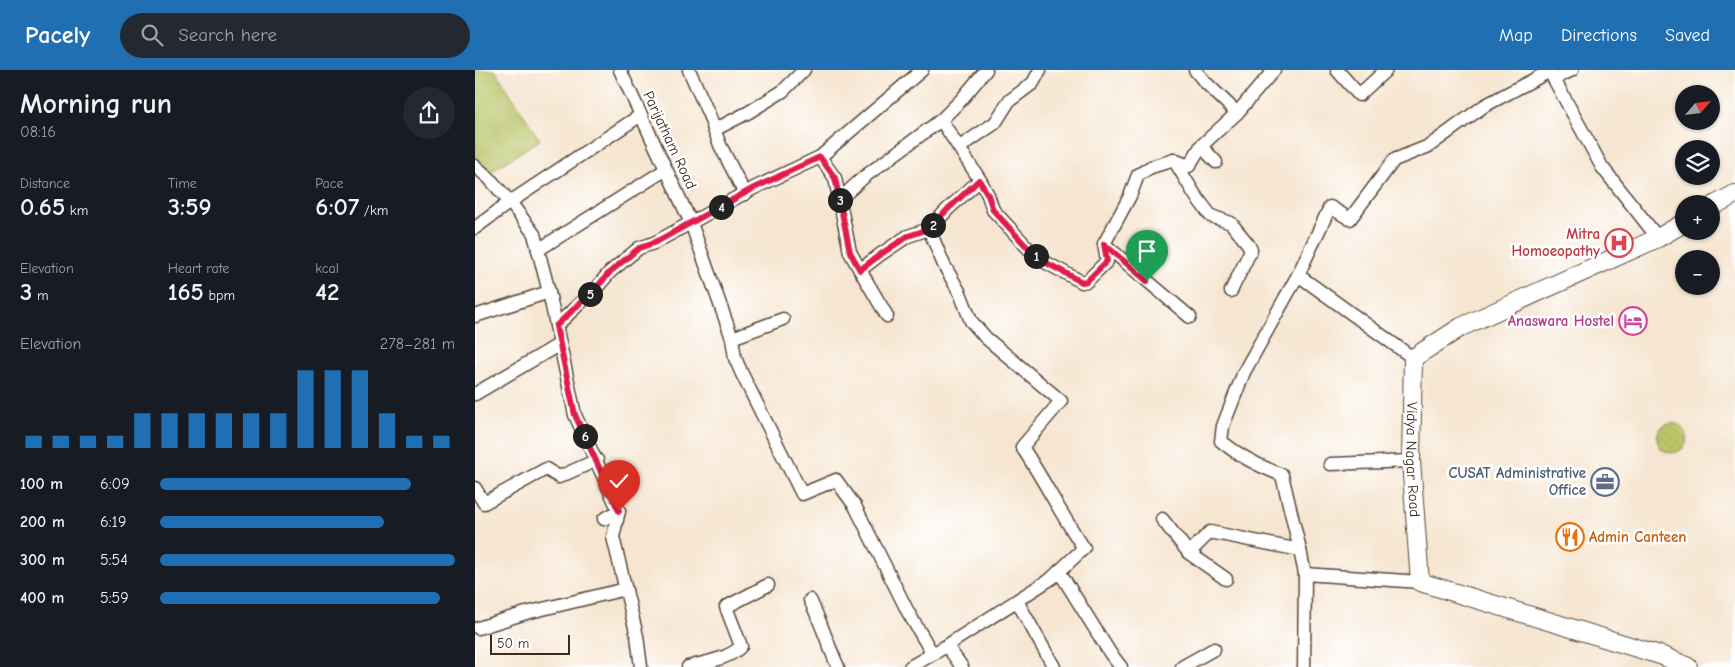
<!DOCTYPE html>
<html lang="en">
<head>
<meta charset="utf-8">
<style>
	:root { --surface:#171b24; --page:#242831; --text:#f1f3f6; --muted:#9ea1a6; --accent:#1f6fb2 }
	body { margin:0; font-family:"Comic Neue",sans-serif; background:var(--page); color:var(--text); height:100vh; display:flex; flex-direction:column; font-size:19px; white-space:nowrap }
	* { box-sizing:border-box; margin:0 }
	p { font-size:16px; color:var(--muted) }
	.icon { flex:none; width:28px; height:28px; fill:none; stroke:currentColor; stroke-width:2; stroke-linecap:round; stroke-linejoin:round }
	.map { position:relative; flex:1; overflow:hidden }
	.details { display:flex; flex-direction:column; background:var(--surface); width:475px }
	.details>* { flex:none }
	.needle { width:32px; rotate:62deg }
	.fabs { position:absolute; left:1200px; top:15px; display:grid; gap:10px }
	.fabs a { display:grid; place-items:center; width:45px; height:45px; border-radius:50%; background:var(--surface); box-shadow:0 1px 4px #0004; font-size:25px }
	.scale { position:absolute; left:15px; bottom:12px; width:80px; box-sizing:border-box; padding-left:5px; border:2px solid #3b2a1e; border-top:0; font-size:14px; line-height:18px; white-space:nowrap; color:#3b2a1e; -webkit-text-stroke:4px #fff; paint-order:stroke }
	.pin { position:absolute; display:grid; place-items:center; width:42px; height:42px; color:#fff; margin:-51px -21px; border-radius:50% 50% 50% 0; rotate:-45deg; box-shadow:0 0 5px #0007 }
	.pin .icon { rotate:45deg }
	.km { position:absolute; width:25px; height:25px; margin:-12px; border-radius:50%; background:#222; color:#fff; font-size:14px; line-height:25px; text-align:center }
	.round { display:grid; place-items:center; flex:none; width:52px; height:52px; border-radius:26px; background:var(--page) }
	.overview { display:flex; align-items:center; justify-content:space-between; height:85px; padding:0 20px }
	h1 { font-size:28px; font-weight:600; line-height:38px }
	.figures { display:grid; grid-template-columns:repeat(3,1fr); gap:8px; height:85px; padding:5px 20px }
	.figures div { display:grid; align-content:center }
	.figures b { font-size:25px; font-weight:600 }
	.figures small { font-size:14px; font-weight:400 }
	.figures p { font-size:14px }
	.chart { height:140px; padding:10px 20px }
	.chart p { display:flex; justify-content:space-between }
	.chart svg { width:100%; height:90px; margin-top:5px; stroke:var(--accent); stroke-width:6 }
	ul { padding:0 20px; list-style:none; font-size:16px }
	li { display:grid; grid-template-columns:80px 60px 1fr; align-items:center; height:38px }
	li i { height:12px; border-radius:6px; background:var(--accent) }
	header { display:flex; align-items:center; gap:30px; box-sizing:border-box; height:70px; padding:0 25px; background:var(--accent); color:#fff }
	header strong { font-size:24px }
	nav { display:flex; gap:28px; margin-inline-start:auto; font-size:18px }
	.search { width:350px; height:45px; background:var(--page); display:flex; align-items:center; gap:12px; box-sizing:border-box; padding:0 18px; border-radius:28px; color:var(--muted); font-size:19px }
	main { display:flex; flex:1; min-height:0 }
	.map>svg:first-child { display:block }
	.grass { fill:url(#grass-dots); stroke:#7a7842 }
	.park { fill:#b9c567; stroke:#7a7842 }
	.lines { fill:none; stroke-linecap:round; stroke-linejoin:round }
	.street-casing { stroke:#574639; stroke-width:15 }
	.secondary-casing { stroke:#574639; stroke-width:20 }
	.street { stroke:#fff; stroke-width:12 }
	.secondary { stroke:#fff; stroke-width:18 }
	.route-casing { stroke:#fff; stroke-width:10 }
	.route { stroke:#e11d48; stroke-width:6 }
	.labels { text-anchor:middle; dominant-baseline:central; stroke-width:5; stroke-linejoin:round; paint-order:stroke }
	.street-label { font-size:15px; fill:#3b2a1e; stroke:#fff }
	.health-label { font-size:15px; font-weight:bold; fill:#be3a42; stroke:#fff; text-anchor:end }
	.hotel-label { font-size:15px; font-weight:bold; fill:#b23c85; stroke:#fff; text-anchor:end }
	.service-label { font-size:15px; font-weight:bold; fill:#4e5e75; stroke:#fff; text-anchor:end }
	.food-label { font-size:15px; font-weight:bold; fill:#c56008; stroke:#fff; text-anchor:start }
</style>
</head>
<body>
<header>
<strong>Pacely</strong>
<div class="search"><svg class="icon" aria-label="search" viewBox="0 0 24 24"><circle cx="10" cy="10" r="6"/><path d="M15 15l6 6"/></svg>Search here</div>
<nav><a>Map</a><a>Directions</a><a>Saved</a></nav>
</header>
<main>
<section class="details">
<div class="overview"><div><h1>Morning run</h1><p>08:16</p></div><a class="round"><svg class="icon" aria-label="share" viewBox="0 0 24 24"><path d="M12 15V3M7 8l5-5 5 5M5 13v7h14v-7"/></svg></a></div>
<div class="figures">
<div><p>Distance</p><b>0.65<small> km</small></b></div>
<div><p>Time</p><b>3:59</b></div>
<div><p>Pace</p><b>6:07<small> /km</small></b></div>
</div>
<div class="figures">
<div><p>Elevation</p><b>3<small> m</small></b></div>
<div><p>Heart rate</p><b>165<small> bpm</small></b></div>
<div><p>kcal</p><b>42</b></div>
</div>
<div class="chart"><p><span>Elevation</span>278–281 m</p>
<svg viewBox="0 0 160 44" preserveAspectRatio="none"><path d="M5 44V38M15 44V38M25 44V38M35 44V38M45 44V27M55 44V27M65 44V27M75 44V27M85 44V27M95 44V27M105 44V6M115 44V6M125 44V6M135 44V27M145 44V38M155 44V38"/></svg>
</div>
<ul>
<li><b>100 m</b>6:09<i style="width:85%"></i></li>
<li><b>200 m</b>6:19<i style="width:76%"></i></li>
<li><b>300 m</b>5:54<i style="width:100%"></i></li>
<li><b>400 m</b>5:59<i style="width:95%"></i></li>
</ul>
</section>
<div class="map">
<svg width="1260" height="597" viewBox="0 0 1260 597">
	<defs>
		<pattern id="grass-dots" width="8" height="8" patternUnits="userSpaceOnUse" patternTransform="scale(1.25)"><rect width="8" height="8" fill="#b9c567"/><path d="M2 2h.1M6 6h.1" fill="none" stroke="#a0a959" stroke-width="1.8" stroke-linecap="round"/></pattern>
	</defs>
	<rect width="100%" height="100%" fill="#fff"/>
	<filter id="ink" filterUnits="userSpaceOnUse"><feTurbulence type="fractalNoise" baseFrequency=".02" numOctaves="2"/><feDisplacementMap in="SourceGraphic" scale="10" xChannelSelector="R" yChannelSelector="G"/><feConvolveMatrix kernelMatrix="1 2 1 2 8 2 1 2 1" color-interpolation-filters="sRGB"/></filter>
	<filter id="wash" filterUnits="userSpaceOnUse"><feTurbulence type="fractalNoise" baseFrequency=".0096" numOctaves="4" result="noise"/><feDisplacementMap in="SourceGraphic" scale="20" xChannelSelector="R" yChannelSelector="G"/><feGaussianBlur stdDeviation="1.12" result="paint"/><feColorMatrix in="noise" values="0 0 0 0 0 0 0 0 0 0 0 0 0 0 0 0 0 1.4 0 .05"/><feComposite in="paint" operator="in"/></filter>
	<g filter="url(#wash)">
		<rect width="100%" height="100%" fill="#f6e6d1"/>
		<circle class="grass" cx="1197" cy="368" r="15"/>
		<polygon class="park" points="0,0 20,0 65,70 16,101 0,87"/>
	</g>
	<g filter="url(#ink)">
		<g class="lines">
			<defs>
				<g id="street">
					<polyline points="145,0 216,153 257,268 260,288 267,304 327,424 361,410 380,436 433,542 457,583"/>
					<polyline points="214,0 234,45 245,75 270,124"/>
					<polyline points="720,0 729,11 762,43 799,0"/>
					<polyline points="862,0 884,25 911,0"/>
					<polyline points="1074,0 1127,97 1183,168"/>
					<polyline points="1079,9 1097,0"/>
					<polyline points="239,60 274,42 308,21 329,0"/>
					<polyline points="726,76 741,92"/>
					<polyline points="485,77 520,53 534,31 558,13 565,0"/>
					<polyline points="345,87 360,108 375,182 385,200 406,184 433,166 454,159 473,139 505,110 466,50"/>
					<polyline points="699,90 720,125 736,146 756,153 773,174 776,180 756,221"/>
					<polyline points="0,96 14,108 35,132 59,164 74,222 100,345 144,441 138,467 162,566 166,597"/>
					<polyline points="505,110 513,125 518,140 553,178 566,190 607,212 612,211 632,191 629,174 655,126 663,105 676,97 699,90 714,96 726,76 762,43"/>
					<polyline points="365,129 389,107 466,50 486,30 511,0"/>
					<polyline points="0,158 35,132 166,45"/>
					<polyline points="629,174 715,247"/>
					<polyline points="63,180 190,100"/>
					<polyline points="385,200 412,246"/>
					<polyline points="823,205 938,288"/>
					<polyline points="0,246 74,222"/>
					<polyline points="81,256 122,217 135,202 164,178 179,173 279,118 345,87 447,0"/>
					<polyline points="257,268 308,249"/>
					<polyline points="0,324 85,274"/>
					<polyline points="855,394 936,391"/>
					<polyline points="0,418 9,433 71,399 84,407 122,390"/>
					<polyline points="129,449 144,441"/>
					<polyline points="687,449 714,483 751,509"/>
					<path d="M825,480L807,405C786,397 764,386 746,371L748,356L769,302L823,205L855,137L875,149L919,90L954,76L1009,36L1075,1"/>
					<polyline points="714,483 735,462 825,480 830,504"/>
					<polyline points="584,501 635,583 646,597"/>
					<path d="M335,530C346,552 353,575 363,597"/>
					<polyline points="542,531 579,597"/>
					<polyline points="3,558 51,543 151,519"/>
					<polyline points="472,576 487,597"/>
					<path d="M213,597C230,592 255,589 266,576L251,537L293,515"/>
					<path d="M435,597L468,578L577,508L609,478C586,445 569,410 547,377L586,331L511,268L496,251L485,223L469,195L454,159"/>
					<polyline points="707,597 739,579"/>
					<polyline points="829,597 830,504 945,512"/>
				</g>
				<g id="secondary">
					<polyline points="1236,137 1260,124"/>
					<path id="s1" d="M1209,153L1183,168L986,257L938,288L936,391L945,512L1188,586L1213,597"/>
				</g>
			</defs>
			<use href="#street" class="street-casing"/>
			<use href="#secondary" class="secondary-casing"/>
			<use href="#street" class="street"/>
			<use href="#secondary" class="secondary"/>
		</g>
	</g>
	<g class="lines" filter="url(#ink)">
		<defs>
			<polyline id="route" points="144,441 100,345 81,256 122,217 135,202 164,178 179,173 279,118 345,87 360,108 375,182 385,200 406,184 433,166 454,159 473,139 504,110 513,125 518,140 553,178 566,190 607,212 612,211 632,191 629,174 672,211"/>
		</defs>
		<use href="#route" class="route-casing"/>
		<use href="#route" class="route"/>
	</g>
	<defs>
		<symbol id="hospital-ring" viewBox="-11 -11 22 22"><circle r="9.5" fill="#fff" stroke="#e0444e" stroke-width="1.5"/><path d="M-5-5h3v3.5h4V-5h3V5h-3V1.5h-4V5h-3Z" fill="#e0444e"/></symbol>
		<symbol id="hotel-ring" viewBox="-11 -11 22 22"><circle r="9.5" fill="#fff" stroke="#d1479c" stroke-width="1.5"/><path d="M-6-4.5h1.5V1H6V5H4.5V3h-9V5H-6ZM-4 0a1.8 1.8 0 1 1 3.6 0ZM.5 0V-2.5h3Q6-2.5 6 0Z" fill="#d1479c"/></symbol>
		<symbol id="office-ring" viewBox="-11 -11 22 22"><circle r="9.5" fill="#fff" stroke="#5c6f8a" stroke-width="1.5"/><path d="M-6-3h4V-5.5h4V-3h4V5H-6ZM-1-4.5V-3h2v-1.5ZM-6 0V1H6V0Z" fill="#5c6f8a"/></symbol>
		<symbol id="restaurant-ring" viewBox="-11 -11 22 22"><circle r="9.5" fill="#fff" stroke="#e8710a" stroke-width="1.5"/><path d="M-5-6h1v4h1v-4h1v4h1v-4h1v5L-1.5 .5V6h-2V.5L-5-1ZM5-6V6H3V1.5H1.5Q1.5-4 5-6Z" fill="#e8710a"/></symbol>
	</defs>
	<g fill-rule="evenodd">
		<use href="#hospital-ring" x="1128" y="157" width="32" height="32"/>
		<use href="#hotel-ring" x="1142" y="235" width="32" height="32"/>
		<use href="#office-ring" x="1114" y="396" width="32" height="32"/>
		<use href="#restaurant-ring" x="1079" y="451" width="32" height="32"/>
	</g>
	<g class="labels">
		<g class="street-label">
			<text transform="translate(195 70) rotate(65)">Parijatham Road</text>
			<text stroke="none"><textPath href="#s1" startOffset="405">Vidya Nagar Road</textPath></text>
		</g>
		<g class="health-label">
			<text x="1125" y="164">Mitra<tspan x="1125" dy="17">Homoeopathy</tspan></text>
		</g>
		<g class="hotel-label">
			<text x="1139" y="251">Anaswara Hostel</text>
		</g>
		<g class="service-label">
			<text x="1111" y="403">CUSAT Administrative<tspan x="1111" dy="17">Office</tspan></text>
		</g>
		<g class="food-label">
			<text x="1114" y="467">Admin Canteen</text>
		</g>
	</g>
</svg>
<div class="fabs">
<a><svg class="needle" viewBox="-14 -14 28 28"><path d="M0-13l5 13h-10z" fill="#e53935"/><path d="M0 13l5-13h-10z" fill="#9ea1a6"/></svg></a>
<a><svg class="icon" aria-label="layers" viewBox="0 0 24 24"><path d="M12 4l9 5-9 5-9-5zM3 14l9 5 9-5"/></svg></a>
<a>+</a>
<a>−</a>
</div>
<div class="scale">50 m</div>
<div class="pin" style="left:672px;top:211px;background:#1e9e55"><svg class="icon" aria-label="arrive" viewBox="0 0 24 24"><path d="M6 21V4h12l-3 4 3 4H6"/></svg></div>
<div class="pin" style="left:144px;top:441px;background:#d93025"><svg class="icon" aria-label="check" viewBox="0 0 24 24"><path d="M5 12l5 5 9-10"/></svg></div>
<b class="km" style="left:561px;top:186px">1</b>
<b class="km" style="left:458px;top:155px">2</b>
<b class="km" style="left:365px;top:130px">3</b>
<b class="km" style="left:246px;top:137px">4</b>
<b class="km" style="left:115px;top:224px">5</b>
<b class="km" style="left:110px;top:366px">6</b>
</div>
</main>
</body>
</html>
